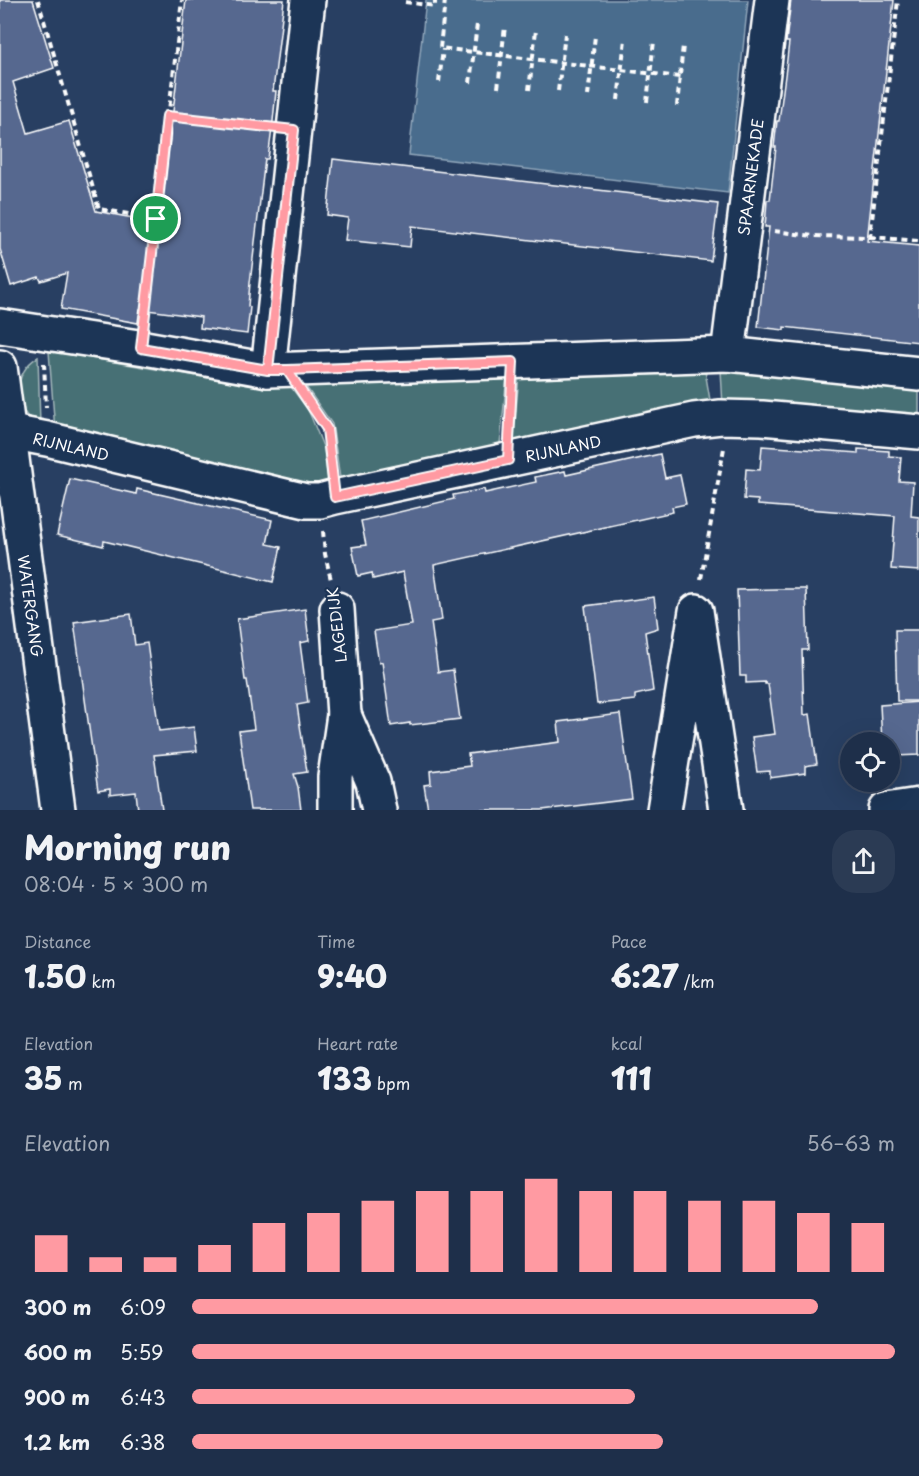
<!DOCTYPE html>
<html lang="en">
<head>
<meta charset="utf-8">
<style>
	:root { --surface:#1e2f4a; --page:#2b3b54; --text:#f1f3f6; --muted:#a1a9b5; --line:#3c4a62; --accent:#ff9aa2 }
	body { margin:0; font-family:"Playpen Sans",sans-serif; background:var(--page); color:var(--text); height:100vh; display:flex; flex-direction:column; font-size:22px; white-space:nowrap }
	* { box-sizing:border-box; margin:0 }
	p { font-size:20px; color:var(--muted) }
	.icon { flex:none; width:33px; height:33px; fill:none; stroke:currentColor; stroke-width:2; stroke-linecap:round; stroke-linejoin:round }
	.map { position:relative; height:810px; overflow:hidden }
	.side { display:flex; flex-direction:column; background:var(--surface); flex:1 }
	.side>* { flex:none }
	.fabs { position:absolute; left:840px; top:732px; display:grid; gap:12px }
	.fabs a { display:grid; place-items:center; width:60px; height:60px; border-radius:50%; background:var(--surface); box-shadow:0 6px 24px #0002,0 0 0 2px var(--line); font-size:30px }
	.pin { position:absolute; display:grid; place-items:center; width:51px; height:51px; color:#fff; margin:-26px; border:3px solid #fff; border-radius:50%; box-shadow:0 2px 6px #0007 }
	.round { display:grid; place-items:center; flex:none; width:63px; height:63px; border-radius:24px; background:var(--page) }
	.head { display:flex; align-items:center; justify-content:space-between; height:102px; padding:0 24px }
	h1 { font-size:33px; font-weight:800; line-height:45px }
	.stats { display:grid; grid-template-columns:repeat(3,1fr); gap:9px; height:102px; padding:6px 24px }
	.stats div { display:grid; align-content:center }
	.stats b { font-size:30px; font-weight:800 }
	.stats small { font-size:16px; font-weight:400 }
	.stats p { font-size:16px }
	.chart { height:168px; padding:12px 24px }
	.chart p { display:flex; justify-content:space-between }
	.chart svg { width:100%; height:108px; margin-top:6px; stroke:var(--accent); stroke-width:6 }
	ul { padding:0 24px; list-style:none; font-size:20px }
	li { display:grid; grid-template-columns:96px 72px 1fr; align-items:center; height:45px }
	li i { height:15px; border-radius:8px; background:var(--accent) }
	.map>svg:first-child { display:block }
	.green { fill:#476f74; stroke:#a3b7ba; stroke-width:1.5 }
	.water { fill:#486c8d; stroke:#91a7bb; stroke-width:1.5 }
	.building { fill:#56688f; stroke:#fff; stroke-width:1.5 }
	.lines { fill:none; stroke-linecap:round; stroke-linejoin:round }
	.street-casing { stroke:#fff; stroke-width:38 }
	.path { stroke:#fff; stroke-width:4; stroke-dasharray:6 4.5; stroke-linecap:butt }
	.street { stroke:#1d3557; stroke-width:33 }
	.route-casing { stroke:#fff; stroke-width:12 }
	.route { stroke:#ff9aa2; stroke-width:8 }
	.labels { text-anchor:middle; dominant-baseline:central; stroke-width:4.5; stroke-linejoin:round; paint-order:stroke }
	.street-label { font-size:15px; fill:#fff; stroke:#1d3557 }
</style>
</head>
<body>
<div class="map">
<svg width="919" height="810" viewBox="0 0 919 810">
	<rect width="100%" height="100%" fill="#283f62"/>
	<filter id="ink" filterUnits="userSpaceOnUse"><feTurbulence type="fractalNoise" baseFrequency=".0167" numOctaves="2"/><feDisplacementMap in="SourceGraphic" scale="12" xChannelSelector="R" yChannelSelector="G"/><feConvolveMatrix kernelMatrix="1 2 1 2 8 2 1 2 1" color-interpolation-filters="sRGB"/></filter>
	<g filter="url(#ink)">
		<g class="green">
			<polygon points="49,351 256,386 288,383 308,409 324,449 329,489 55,431"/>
			<path d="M38,357L40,425C11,413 12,372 38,357Z"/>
			<polygon points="721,370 732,370 919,390 919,421 723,406"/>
			<polygon points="705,371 711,406 512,452 519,375"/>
			<polygon points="507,377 499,453 341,485 332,424 304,384"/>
		</g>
		<polygon class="water" points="426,0 748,0 728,193 409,155"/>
		<g class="building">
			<polygon points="0,0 33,0 54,68 13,82 28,133 69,121 96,211 160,223 186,0 284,0 273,91 276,91 273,121 268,159 265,159 250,283 248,306 250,307 247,334 200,328 201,317 140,309 138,323 61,309 67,273 41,281 39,277 11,286 0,249"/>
			<polygon points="791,0 894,0 867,241 919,246 919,342 784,327 784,330 758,327 769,227 765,227 767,200 770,200 776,147 774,147 777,121 779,121 786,68 789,42 786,42"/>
			<polygon points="333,159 718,204 711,261 412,226 410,247 345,240 348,218 327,215"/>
			<polygon points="762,446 858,453 858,449 889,451 889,456 901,457 899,481 913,482 911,516 919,517 919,571 891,569 895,516 758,505 758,500 744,499 746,469 760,470"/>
			<polygon points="660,454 665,478 680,475 686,504 672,507 673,512 434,565 442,620 431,622 438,672 453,670 460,719 410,725 410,723 391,726 382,662 379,663 374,631 412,625 403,572 373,579 372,573 358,576 352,547 366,545 361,521 454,499 453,495 484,489 485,493 536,482 535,477 565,471 566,475"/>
			<polygon points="70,479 136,494 137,489 272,520 267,544 281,547 273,582 104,541 103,546 57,535"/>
			<polygon points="776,589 806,589 808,650 802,650 804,715 810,714 817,764 805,766 805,773 770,778 770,771 757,772 752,737 775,734 768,684 765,684 765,682 746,683 746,676 740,676 737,590"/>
			<polygon points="654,597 658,628 645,632 653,691 635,695 635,700 597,704 585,606"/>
			<polygon points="305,609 309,641 300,643 308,703 297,705 307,772 294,774 298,787 301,810 250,810 239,731 254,729 247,680 245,680 237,619"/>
			<polygon points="131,614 135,645 147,643 159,731 194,727 197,751 154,755 162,810 138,810 136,792 110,795 110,789 98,791 74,622"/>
			<polygon points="895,630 919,630 919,701 897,701"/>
			<polygon points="919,702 919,755 895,756 895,754 890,755 890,742 882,742 880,705"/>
			<polygon points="620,714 632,799 542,810 428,810 424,785 431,784 430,771 470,766 468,754 560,742 558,722"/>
		</g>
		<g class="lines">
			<defs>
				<g id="street">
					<polyline points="0,326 145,348 268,370 728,354 919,374"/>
					<polyline points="728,354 772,0"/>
					<polyline points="0,367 58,810"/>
					<polyline points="268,370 308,0"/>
					<polyline points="0,430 47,439 306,501 320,501 335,497 694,420 721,417 762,418 919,432"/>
					<polyline points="344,715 373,782 379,810"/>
					<polyline points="335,810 335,777 344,715 337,609"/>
					<polyline points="664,810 696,611 726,810"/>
					<polyline points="886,810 919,805"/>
				</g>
			</defs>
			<use href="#street" class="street-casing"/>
			<g class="path">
				<polyline points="38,0 99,209 157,219"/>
				<polyline points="445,0 440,48 680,77"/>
				<polyline points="405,2 435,6 435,0"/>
				<polyline points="439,82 443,49"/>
				<polyline points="470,83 477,24"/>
				<polyline points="498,88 505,26"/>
				<polyline points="529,90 536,30"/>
				<polyline points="558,91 565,34"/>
				<polyline points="588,96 595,36"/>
				<polyline points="618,100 625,39"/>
				<polyline points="647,102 654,41"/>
				<polyline points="677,106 683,45"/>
				<polyline points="167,116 262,126"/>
				<polyline points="774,231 813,236 870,237 898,0"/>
				<polyline points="870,237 919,241"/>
				<polyline points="145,315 182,0"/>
				<polyline points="44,363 46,407"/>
				<polyline points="308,400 328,429 332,464"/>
				<polyline points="510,427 512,392"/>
				<polyline points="323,531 325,554 331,580"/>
				<polyline points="701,579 724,448"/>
			</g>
			<use href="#street" class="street"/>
		</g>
	</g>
	<g class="lines" filter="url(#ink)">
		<defs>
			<polyline id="route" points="156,219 141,348 268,370 287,370 327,429 335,497 508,460 513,362 287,370 268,370 294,130 167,116 156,219"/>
		</defs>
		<use href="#route" class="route-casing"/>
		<use href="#route" class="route"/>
	</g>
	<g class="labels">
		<g class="street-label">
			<text transform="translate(750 177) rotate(-83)">SPAARNEKADE</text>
			<text transform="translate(71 446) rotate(13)">RIJNLAND</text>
			<text transform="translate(563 448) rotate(-12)">RIJNLAND</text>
			<text transform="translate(31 606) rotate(82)">WATERGANG</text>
			<text transform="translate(336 625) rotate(-97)">LAGEDIJK</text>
		</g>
	</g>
</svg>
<div class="fabs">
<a><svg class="icon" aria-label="locate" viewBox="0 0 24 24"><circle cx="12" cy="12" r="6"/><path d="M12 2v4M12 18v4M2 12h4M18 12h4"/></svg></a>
</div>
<div class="pin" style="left:156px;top:219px;background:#1e9e55"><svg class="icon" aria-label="arrive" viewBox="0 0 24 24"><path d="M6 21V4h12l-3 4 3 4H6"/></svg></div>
</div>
<section class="side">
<div class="head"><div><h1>Morning run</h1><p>08:04 · 5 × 300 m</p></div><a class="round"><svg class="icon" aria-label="share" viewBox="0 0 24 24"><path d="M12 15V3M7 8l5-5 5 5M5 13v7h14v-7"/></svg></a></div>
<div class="stats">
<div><p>Distance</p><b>1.50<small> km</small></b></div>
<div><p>Time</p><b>9:40</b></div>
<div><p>Pace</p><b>6:27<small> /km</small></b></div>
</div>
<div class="stats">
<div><p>Elevation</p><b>35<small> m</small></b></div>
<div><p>Heart rate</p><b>133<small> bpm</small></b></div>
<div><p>kcal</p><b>111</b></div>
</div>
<div class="chart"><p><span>Elevation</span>56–63 m</p>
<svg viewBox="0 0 160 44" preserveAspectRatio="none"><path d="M5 44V29M15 44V38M25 44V38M35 44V33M45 44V24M55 44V20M65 44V15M75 44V11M85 44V11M95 44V6M105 44V11M115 44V11M125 44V15M135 44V15M145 44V20M155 44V24"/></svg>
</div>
<ul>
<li><b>300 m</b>6:09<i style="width:89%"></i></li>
<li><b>600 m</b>5:59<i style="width:100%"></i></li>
<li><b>900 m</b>6:43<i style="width:63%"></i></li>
<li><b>1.2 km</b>6:38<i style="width:67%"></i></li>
</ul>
</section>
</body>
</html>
